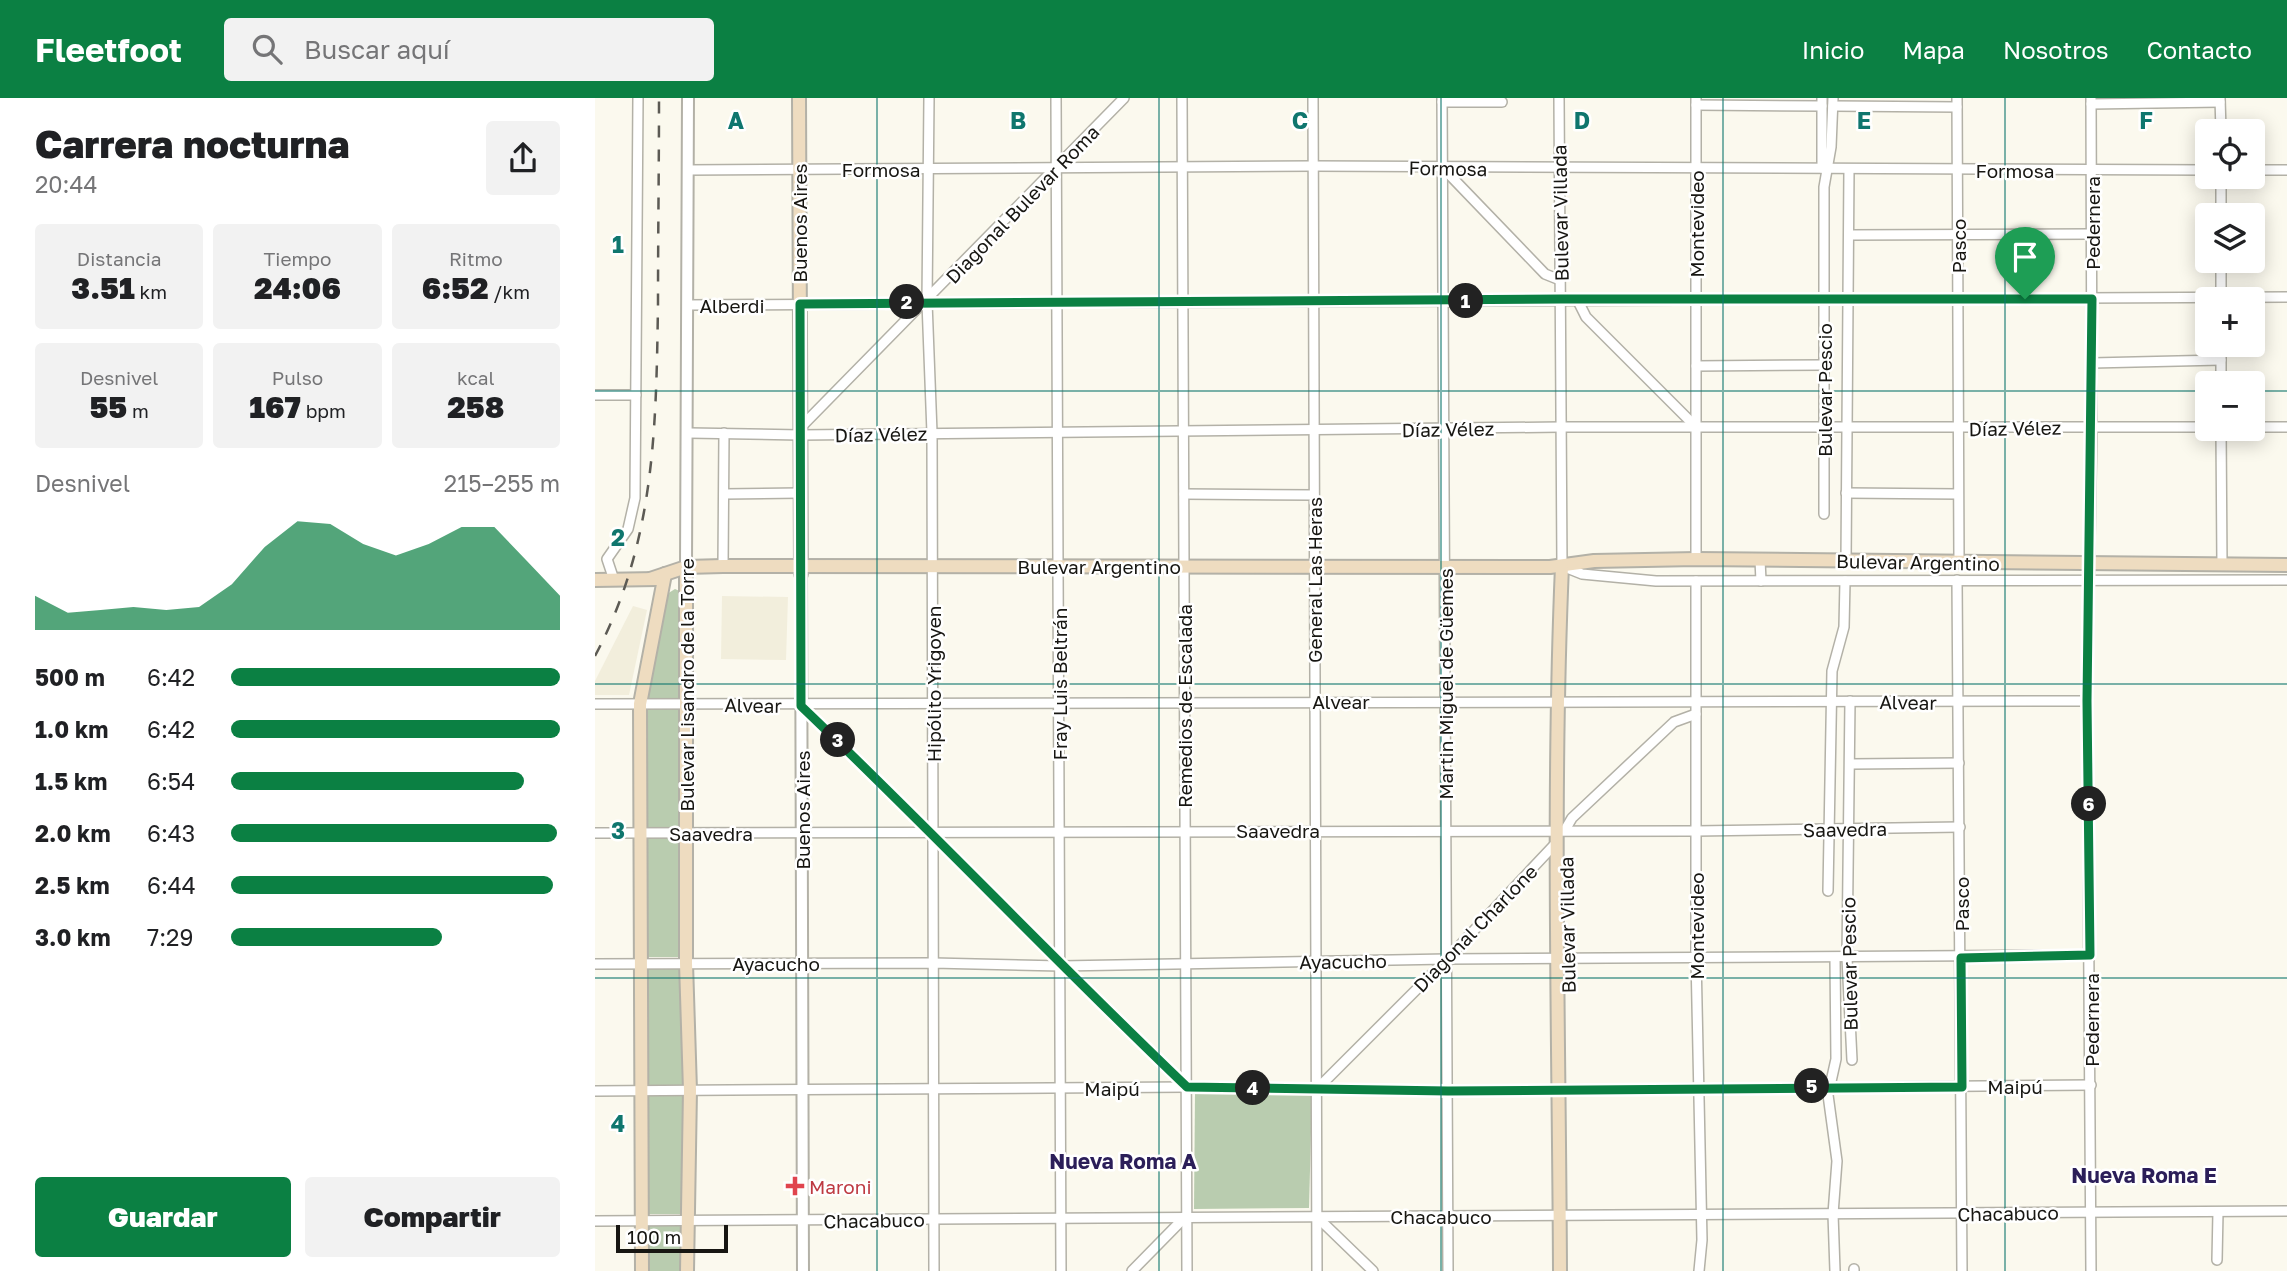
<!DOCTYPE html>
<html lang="es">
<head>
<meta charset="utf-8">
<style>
	:root { --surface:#fff; --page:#f2f2f2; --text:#202124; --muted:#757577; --accent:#0b8043 }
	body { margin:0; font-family:"Golos Text",sans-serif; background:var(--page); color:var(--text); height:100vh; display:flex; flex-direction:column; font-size:26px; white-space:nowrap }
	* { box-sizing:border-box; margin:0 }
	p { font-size:23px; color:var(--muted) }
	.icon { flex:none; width:38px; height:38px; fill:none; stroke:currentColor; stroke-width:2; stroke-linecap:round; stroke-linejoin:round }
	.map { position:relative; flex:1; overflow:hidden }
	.sheet { display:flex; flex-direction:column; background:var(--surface); width:595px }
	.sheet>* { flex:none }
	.tools { position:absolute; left:1600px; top:21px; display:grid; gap:14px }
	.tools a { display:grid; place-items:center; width:70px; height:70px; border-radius:7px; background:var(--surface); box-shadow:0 4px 18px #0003; font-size:35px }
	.scale { position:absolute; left:21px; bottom:18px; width:112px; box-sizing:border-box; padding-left:7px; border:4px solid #171612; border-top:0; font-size:19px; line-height:24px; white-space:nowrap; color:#171612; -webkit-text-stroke:5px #fff; paint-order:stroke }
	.pin { position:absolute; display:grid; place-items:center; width:60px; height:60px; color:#fff; margin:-72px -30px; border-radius:50% 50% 50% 0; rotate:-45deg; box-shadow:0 0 7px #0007 }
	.pin .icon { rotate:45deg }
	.km { position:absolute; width:35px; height:35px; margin:-18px; border-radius:50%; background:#222; color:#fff; font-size:19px; line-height:35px; text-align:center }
	.round { display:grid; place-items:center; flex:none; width:74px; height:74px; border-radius:7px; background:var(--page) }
	.head { display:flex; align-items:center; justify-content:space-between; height:119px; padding:0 35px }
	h1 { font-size:38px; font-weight:800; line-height:52px }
	.figures { display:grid; grid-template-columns:repeat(3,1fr); gap:10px; height:119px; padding:7px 35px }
	.figures div { display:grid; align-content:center; border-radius:7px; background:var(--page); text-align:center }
	.figures b { font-size:30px; font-weight:800 }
	.figures small { font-size:19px; font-weight:400 }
	.figures p { font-size:19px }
	.chart { height:196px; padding:14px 35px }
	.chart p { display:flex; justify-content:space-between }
	.chart svg { width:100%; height:126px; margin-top:7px; fill:var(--accent); opacity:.7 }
	.action { display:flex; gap:14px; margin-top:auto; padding:14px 35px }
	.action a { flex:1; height:80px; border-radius:7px; background:var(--accent); color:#fff; font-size:28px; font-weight:800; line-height:80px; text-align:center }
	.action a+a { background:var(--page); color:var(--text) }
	ul { padding:0 35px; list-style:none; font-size:23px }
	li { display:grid; grid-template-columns:112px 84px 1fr; align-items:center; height:52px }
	li i { height:18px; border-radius:9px; background:var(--accent) }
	header { display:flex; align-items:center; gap:42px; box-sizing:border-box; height:98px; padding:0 35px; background:var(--accent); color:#fff }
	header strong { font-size:33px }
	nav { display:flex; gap:38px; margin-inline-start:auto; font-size:24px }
	.search { width:490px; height:63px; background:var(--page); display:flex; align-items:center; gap:18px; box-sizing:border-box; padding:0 24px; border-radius:7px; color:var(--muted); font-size:26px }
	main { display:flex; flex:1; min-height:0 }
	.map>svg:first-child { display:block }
	.built { fill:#f2eedc }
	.park { fill:#b9ccaf }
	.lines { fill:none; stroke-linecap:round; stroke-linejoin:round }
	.minor-casing { stroke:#b3b1a7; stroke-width:12 }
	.tertiary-casing { stroke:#b3b1a7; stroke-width:14 }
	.secondary-casing { stroke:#b3b1a7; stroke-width:16 }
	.minor { stroke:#fff; stroke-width:9 }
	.tertiary { stroke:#fff; stroke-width:10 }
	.secondary { stroke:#eedcc0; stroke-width:12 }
	.rail { stroke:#5c5a54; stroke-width:2.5; stroke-dasharray:12 12; stroke-linecap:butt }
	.route-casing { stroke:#fff; stroke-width:14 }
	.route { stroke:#0b8043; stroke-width:9 }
	.grid { fill:none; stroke:#0f766e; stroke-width:2; stroke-opacity:0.55 }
	.health-dot { fill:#e0444e; stroke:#fff; stroke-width:2.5 }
	.labels { text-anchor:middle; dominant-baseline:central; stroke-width:5; stroke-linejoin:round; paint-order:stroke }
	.street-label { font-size:19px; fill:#171612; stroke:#fff }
	.health-label { font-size:19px; fill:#be3a42; stroke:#fff; text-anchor:start }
	.neighbourhood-label { font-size:21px; font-weight:bold; fill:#2b1e59; stroke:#fff }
	.grid-label { font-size:23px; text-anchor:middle; font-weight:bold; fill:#0f766e; stroke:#fff; stroke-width:5; stroke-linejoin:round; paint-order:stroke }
</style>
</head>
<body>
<header>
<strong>Fleetfoot</strong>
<div class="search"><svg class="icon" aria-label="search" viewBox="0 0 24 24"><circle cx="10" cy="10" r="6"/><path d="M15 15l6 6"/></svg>Buscar aquí</div>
<nav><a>Inicio</a><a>Mapa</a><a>Nosotros</a><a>Contacto</a></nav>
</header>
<main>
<section class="sheet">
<div class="head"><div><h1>Carrera nocturna</h1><p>20:44</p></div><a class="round"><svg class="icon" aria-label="share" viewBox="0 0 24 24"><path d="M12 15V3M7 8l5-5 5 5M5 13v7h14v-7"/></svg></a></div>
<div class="figures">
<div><p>Distancia</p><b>3.51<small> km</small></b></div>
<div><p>Tiempo</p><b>24:06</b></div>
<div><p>Ritmo</p><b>6:52<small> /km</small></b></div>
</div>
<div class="figures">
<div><p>Desnivel</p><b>55<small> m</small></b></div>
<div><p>Pulso</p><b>167<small> bpm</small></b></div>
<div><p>kcal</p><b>258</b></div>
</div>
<div class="chart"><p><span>Desnivel</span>215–255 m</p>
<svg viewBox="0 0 160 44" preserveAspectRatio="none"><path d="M0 44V32L10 38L20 37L30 36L40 37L50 36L60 28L70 15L80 6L90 7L100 14L110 18L120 14L130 8L140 8L150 20L160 32V44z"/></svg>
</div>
<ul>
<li><b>500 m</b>6:42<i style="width:100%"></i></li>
<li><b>1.0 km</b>6:42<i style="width:100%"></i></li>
<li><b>1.5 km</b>6:54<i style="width:89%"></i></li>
<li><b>2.0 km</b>6:43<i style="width:99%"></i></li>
<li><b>2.5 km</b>6:44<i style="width:98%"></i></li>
<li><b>3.0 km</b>7:29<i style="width:64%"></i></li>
</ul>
<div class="action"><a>Guardar</a><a>Compartir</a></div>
</section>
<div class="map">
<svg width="1692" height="1173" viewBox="0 0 1692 1173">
	<rect width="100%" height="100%" fill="#fbf9ee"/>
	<g class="built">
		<polygon points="127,498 193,499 191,562 126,561"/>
		<polygon points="38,508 52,512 34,597 0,597 0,583"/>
	</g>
	<g class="park">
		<polygon points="80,491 87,494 87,600 51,601 72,496"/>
		<polygon points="50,610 87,610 88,729 51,729"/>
		<polygon points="50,740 87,740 88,859 51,859"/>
		<polygon points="51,869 88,869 89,988 52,988"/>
		<polygon points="600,995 717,996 714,1110 599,1111"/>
		<polygon points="89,997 90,1116 53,1116 52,998"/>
		<polygon points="51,1126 89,1126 89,1173 52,1173"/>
	</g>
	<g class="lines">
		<defs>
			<g id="minor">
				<polyline points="334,0 332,204 337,335 339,1173"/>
				<polyline points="461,0 466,1173"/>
				<polyline points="587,0 592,1173"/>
				<polyline points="718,0 722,1173"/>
				<polyline points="847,0 853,1173"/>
				<polyline points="964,0 967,468 987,476 1061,483 1692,482"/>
				<polyline points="1101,0 1101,461"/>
				<polyline points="1362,0 1364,464"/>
				<polyline points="1625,0 1626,33"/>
				<polyline points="847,4 907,4"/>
				<polyline points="1496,6 1625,4"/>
				<polyline points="1101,7 1227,8"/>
				<polyline points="1238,8 1362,9"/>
				<polyline points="847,69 950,176 965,182"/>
				<polyline points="1227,70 1227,0"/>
				<polyline points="93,72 718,68 1612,72"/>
				<polyline points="1657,72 1692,72"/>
				<polyline points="1626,117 1626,79"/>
				<polyline points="1255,137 1497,136"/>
				<polyline points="982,201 991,219 1101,329"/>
				<polyline points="1626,201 1626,163"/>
				<polyline points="93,207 1692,199"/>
				<polyline points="1497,265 1626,262"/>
				<polyline points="1101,268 1228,267"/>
				<polyline points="1626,285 1626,247"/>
				<polyline points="0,297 41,297"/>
				<polyline points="1657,329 1692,329"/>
				<polyline points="205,330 529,0"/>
				<polyline points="1626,331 1627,467"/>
				<polyline points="94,335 205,337 966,329 1612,329"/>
				<polyline points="1251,395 1363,396"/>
				<polyline points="129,396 205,395"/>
				<polyline points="589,396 719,397"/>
				<polyline points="1229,416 1229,89 1236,49 1238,0"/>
				<polyline points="1165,462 1166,483"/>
				<polyline points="1251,463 1254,71"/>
				<polyline points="128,468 129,335"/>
				<polyline points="19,482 12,461 33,431 40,400 43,0"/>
				<polyline points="1362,482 1367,1173"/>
				<polyline points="1101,483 1101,859 1107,1142 1104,1173"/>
				<polyline points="1255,603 1252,860 1257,962"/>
				<polyline points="0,606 1492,603"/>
				<path d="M206,608C337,732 461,864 592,989"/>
				<polyline points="1256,666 1364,665"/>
				<polyline points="970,732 977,720 1079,624 1101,616"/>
				<polyline points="0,735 1101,733 1365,729"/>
				<polyline points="1233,793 1237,573 1249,529 1250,483"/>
				<polyline points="0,866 338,865 466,868 852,861 1495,857"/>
				<polyline points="722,991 852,861 962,744"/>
				<polyline points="0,993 592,989 853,993 1496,987"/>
				<polyline points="721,1118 778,1173"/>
				<polyline points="0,1123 1692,1113"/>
				<polyline points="1622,1162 1623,1114"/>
				<polyline points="1259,1171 1259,1173"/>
				<polyline points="537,1173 591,1118"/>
				<polyline points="1240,1173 1238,1116 1242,1063 1233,997 1241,961 1240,860"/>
				<polyline points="1496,1173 1492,603 1497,329 1496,0"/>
			</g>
			<g id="tertiary">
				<polyline points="91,469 93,0"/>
				<polyline points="206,476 208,1173"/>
			</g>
			<g id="secondary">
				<polyline points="204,0 206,476"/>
				<polyline points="91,469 91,865 95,992 92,1173"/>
				<polyline points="55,481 91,469 128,468 955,469 999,463 1101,461 1692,467"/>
				<polyline points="0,482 63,481"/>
				<polyline points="47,1173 45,606 70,476"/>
				<path d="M965,1173C964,938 957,702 967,468"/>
			</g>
		</defs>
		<use href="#minor" class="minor-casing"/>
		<use href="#tertiary" class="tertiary-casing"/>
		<use href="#secondary" class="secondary-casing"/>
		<use href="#minor" class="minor"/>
		<use href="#tertiary" class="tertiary"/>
		<use href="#secondary" class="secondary"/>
		<path class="rail" d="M0,558C60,445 61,332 63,207C63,138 64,69 64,0"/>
	</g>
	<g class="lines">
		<defs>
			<path id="route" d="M966,201H1497L1492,603L1495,857L1366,860L1367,989L853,993L592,989C461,864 337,733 206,608L205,206Z"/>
		</defs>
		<use href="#route" class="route-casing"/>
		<use href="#route" class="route"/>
	</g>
	<path class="grid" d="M282,0V1173M564,0V1173M846,0V1173M1128,0V1173M1410,0V1173M0,293H1612M1657,293H1692M0,586H1692M0,880H1692"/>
	<path class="health-dot" d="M196.5 1077.5h7v7h7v7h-7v7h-7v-7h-7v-7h7z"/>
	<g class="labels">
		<g class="street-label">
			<text transform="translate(853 70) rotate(1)">Formosa</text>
			<text x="286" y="71">Formosa</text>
			<text x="1420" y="72">Formosa</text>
			<text transform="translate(427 106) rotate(-46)">Diagonal Bulevar Roma</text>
			<text transform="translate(965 115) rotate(-91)">Bulevar Villada</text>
			<text transform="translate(204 125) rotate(-90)">Buenos Aires</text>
			<text transform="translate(1497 125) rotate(-90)">Pedernera</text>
			<text transform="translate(1101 126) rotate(-90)">Montevideo</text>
			<text transform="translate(1363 148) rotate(-90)">Pasco</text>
			<text x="137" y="207">Alberdi</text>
			<text transform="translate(1229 292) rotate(-90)">Bulevar Pescio</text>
			<text transform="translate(1420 330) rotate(-1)">Díaz Vélez</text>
			<text transform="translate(853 331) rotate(-1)">Díaz Vélez</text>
			<text transform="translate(286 336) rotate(-1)">Díaz Vélez</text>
			<text transform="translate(1323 464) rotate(1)">Bulevar Argentino</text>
			<text x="504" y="468">Bulevar Argentino</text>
			<text transform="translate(719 482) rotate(-90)">General Las Heras</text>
			<text transform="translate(338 586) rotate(-90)">Hipólito Yrigoyen</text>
			<text transform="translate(464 586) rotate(-90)">Fray Luis Beltrán</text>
			<text transform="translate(850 586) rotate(-90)">Martin Miguel de Güemes</text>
			<text transform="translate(91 587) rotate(-90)">Bulevar Lisandro de la Torre</text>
			<text x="746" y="603">Alvear</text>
			<text transform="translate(1313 604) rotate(1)">Alvear</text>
			<text transform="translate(158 607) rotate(1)">Alvear</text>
			<text transform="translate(589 608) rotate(-90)">Remedios de Escalada</text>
			<text transform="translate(207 712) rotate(-90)">Buenos Aires</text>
			<text transform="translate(1250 731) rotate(-1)">Saavedra</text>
			<text x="683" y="732">Saavedra</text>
			<text x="116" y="735">Saavedra</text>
			<text transform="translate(1366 806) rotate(-90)">Pasco</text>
			<text transform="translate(972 827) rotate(-91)">Bulevar Villada</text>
			<text transform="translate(1101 828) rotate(-90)">Montevideo</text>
			<text transform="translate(880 830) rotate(-46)">Diagonal Charlone</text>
			<text transform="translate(748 863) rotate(-1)">Ayacucho</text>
			<text x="181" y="865">Ayacucho</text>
			<text transform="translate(1254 866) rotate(-91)">Bulevar Pescio</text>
			<text transform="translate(1496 922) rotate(-90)">Pedernera</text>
			<text x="1420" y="988">Maipú</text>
			<text x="517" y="990">Maipú</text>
			<text transform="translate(1413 1115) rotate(-1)">Chacabuco</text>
			<text x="846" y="1118">Chacabuco</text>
			<text transform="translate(279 1122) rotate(-1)">Chacabuco</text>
		</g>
		<g class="health-label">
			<text x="214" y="1088">Maroni</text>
		</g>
		<g class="neighbourhood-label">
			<text x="528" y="1063">Nueva Roma A</text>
			<text x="1549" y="1077">Nueva Roma E</text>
		</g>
	</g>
	<g class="grid-label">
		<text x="141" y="31">A</text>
		<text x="423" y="31">B</text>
		<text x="705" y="31">C</text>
		<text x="987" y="31">D</text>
		<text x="1269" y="31">E</text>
		<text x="1551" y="31">F</text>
		<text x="23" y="155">1</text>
		<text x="23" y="448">2</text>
		<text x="23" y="741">3</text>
		<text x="23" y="1034">4</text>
	</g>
</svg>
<div class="tools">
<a><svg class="icon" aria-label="locate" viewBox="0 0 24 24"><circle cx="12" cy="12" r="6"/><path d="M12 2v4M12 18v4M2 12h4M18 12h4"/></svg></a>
<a><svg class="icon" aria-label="layers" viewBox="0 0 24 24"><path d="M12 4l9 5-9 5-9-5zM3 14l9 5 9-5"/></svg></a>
<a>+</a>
<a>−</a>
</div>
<div class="scale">100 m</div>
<div class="pin" style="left:1430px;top:201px;background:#1e9e55"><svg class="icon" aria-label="arrive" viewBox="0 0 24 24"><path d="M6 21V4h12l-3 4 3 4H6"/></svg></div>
<b class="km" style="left:871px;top:203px">1</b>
<b class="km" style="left:312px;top:204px">2</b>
<b class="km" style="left:243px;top:642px">3</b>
<b class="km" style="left:658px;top:990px">4</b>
<b class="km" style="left:1217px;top:988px">5</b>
<b class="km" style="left:1494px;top:706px">6</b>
</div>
</main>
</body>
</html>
